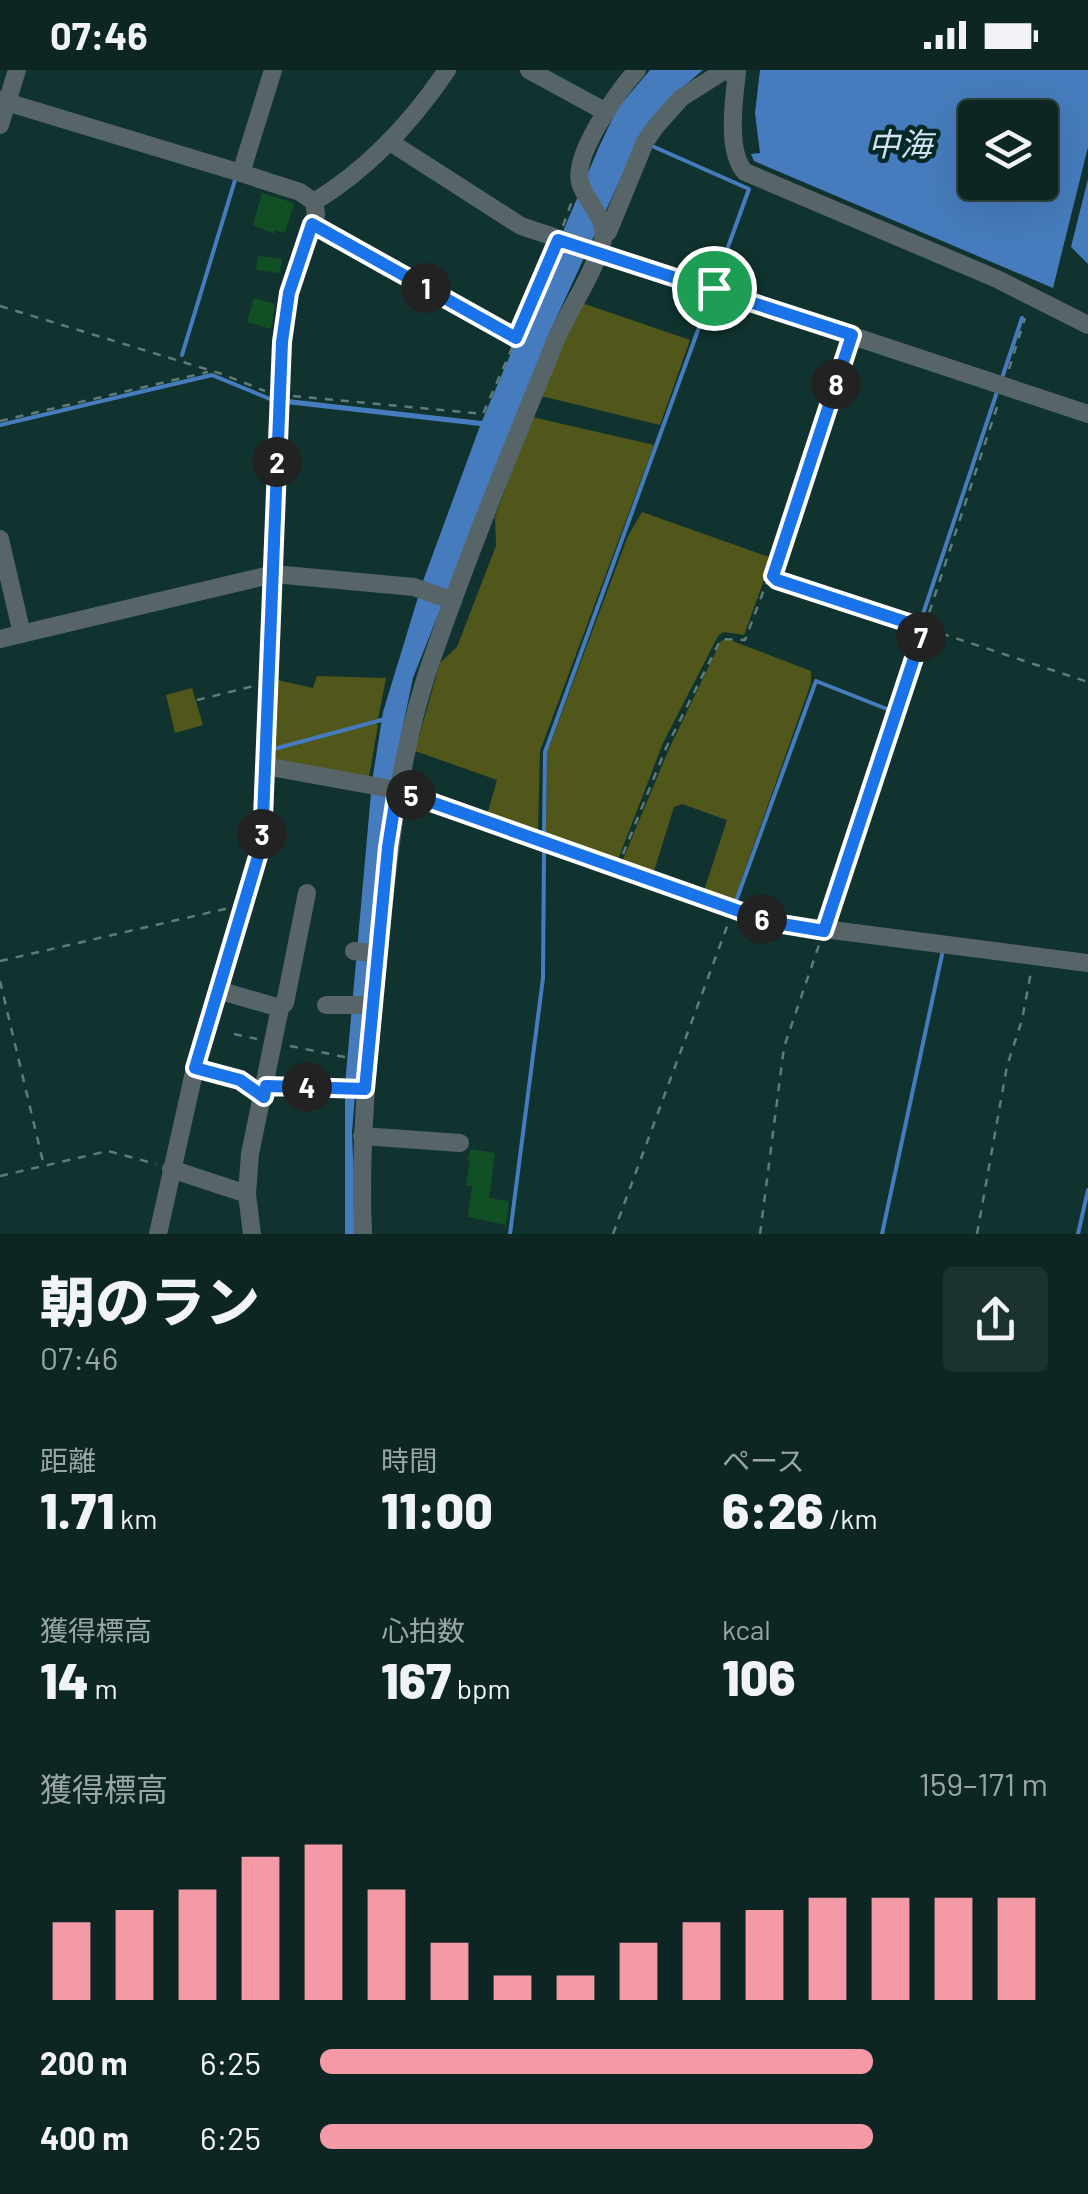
<!DOCTYPE html>
<html lang="ja">
<head>
<meta charset="utf-8">
<style>
	:root { --surface:#0d2623; --page:#1b3230; --text:#f1f3f6; --muted:#9aa5a6; --line:#2d4341; --accent:#f49aa7 }
	body { margin:0; font-family:Barlow,"Noto Sans JP",sans-serif; background:var(--page); color:var(--text); height:100vh; display:flex; flex-direction:column; font-size:38px; white-space:nowrap }
	* { box-sizing:border-box; margin:0 }
	p { font-size:32px; color:var(--muted) }
	.icon { flex:none; width:55px; height:55px; fill:none; stroke:currentColor; stroke-width:2; stroke-linecap:round; stroke-linejoin:round }
	.map { position:relative; height:1164px; overflow:hidden }
	.sheet { display:flex; flex-direction:column; background:var(--surface); flex:1 }
	.sheet>* { flex:none }
	.buttons { position:absolute; left:958px; top:30px; display:grid; gap:20px }
	.buttons a { display:grid; place-items:center; width:100px; height:100px; border-radius:10px; background:var(--surface); box-shadow:0 10px 40px #0002,0 0 0 2px var(--line); font-size:50px }
	.pin { position:absolute; display:grid; place-items:center; width:85px; height:85px; color:#fff; margin:-42px; border:5px solid #fff; border-radius:50%; box-shadow:0 2px 10px #0007 }
	.km { position:absolute; width:50px; height:50px; margin:-25px; border-radius:50%; background:#222; color:#fff; font-size:28px; line-height:50px; text-align:center }
	.round { display:grid; place-items:center; flex:none; width:105px; height:105px; border-radius:10px; background:var(--page) }
	.summary { display:flex; align-items:center; justify-content:space-between; height:170px; padding:0 40px }
	h1 { font-size:55px; font-weight:800; line-height:75px }
	.figures { display:grid; grid-template-columns:repeat(3,1fr); gap:15px; height:170px; padding:10px 40px }
	.figures div { display:grid; align-content:center }
	.figures b { font-size:50px; font-weight:800 }
	.figures small { font-size:28px; font-weight:400 }
	.figures p { font-size:28px }
	.chart { height:280px; padding:20px 40px }
	.chart p { display:flex; justify-content:space-between }
	.chart svg { width:100%; height:180px; margin-top:10px; stroke:var(--accent); stroke-width:6 }
	ul { padding:0 40px; list-style:none; font-size:32px }
	li { display:grid; grid-template-columns:160px 120px 1fr; align-items:center; height:75px }
	li i { height:25px; border-radius:12px; background:var(--accent) }
	.status { display:flex; justify-content:space-between; align-items:center; height:70px; padding:0 50px; background:var(--surface); direction:ltr }
	.status svg { height:28px; fill:currentColor }
	.map>svg:first-child { display:block }
	.green { fill:#51571a }
	.water { fill:#467cbd; fill-rule:evenodd }
	.lines { fill:none; stroke-linecap:round; stroke-linejoin:round }
	.stream { stroke:#467cbd; stroke-width:4 }
	.building { fill:#114f25 }
	.path { stroke:#607c78; stroke-width:2.5; stroke-dasharray:8 8; stroke-linecap:butt }
	.minor { stroke:#576569; stroke-width:18 }
	.route-casing { stroke:#fff; stroke-width:20 }
	.route { stroke:#1a73e8; stroke-width:12 }
	.labels { text-anchor:middle; dominant-baseline:central; stroke-width:9; stroke-linejoin:round; paint-order:stroke }
	.water-label { font-size:32px; font-style:italic; fill:#d4e2f4; stroke:#052925 }
</style>
</head>
<body>
<div class="status"><b>07:46</b><svg viewBox="0 0 49 12"><path d="M0 12V9h3v3zM5 12V6h3v6zM10 12V3h3v9zM15 12V0h3v12zM26 1h20v11H26zM47 4h2v5h-2z"/></svg></div>
<div class="map">
<svg width="1088" height="1164" viewBox="0 0 1088 1164">
	<rect width="100%" height="100%" fill="#11332f"/>
	<g class="green">
		<polygon points="582,233 690,270 660,355 541,326"/>
		<polygon points="532,347 654,375 540,681 538,762 487,745 497,710 415,681 440,593 457,577 496,476 495,447"/>
		<polygon points="642,442 772,488 744,565 723,562 718,566 663,673 617,792 546,765 547,682 628,466"/>
		<polygon points="727,569 811,601 811,613 734,831 704,821 727,750 682,734 674,737 653,804 621,794 669,679 721,571"/>
		<polygon points="317,606 386,608 378,649 272,679 277,610 313,618"/>
		<polygon points="192,618 203,655 175,663 166,625"/>
		<polygon points="375,653 378,655 369,707 270,694 271,682"/>
	</g>
	<g class="water">
		<polygon points="650,0 703,0 676,23 637,73 548,266 413,608 387,732 355,1026 352,1062 356,1164 345,1164 345,1015 372,712 383,642 423,511 480,356 286,334 288,329 482,351 599,77 617,39"/>
		<path d="M760,0H1088V77L1053,218L754,91L751,84L760,83L755,43ZM975,48H1040V112H975Z"/>
		<polygon points="1088,109 1088,194 1071,177"/>
	</g>
	<g class="lines">
		<g class="stream">
			<polyline points="652,76 749,119 716,210"/>
			<polyline points="182,285 235,110"/>
			<polyline points="1003,305 1022,248"/>
			<polyline points="0,355 212,305 270,329"/>
			<polyline points="921,550 997,322"/>
			<polyline points="274,679 385,649"/>
			<polyline points="544,764 545,682 710,227"/>
			<polyline points="736,831 816,611 892,641 919,560"/>
			<polyline points="510,1164 543,908 544,781"/>
			<polyline points="882,1164 943,880"/>
			<polyline points="1078,1164 1088,1120"/>
		</g>
	</g>
	<g class="building">
		<polygon points="262,123 294,133 285,163 275,160 274,164 253,155"/>
		<polygon points="258,186 282,189 280,203 256,200"/>
		<polygon points="254,228 275,234 271,259 247,252"/>
		<polygon points="471,1079 495,1083 489,1128 509,1131 506,1155 468,1147 472,1116 466,1115 470,1090 467,1089"/>
	</g>
	<g class="lines">
		<g class="path">
			<polyline points="563,156 572,131"/>
			<polyline points="403,206 514,266"/>
			<polyline points="0,236 222,304 265,321"/>
			<polyline points="847,280 773,502 774,508 1088,612"/>
			<polyline points="1009,299 1025,248"/>
			<polyline points="293,326 483,344 554,183"/>
			<polyline points="0,351 208,302"/>
			<polyline points="197,630 254,616"/>
			<polyline points="623,784 666,678 721,569 745,570 768,509 772,507"/>
			<polyline points="829,846 999,331"/>
			<polyline points="0,891 229,838"/>
			<polyline points="0,911 44,1096"/>
			<polyline points="234,964 257,969"/>
			<polyline points="290,976 355,989"/>
			<polyline points="0,1106 108,1081 156,1094"/>
			<polyline points="613,1164 729,851"/>
			<polyline points="760,1164 784,977 820,872"/>
			<polyline points="977,1164 1007,996 1022,950 1031,902"/>
		</g>
		<g class="minor">
			<polyline points="529,0 606,42"/>
			<path d="M737,2C734,28 726,82 745,102L997,209L1088,255"/>
			<polyline points="0,30 241,103 300,122 314,132"/>
			<polyline points="0,55 17,0"/>
			<polyline points="390,72 521,156 1088,344"/>
			<polyline points="241,103 273,0"/>
			<path d="M314,132C368,99 412,52 447,0"/>
			<polyline points="312,154 388,198"/>
			<polyline points="604,164 608,162 645,72 656,56 681,28 722,2 737,0"/>
			<polyline points="0,469 22,564"/>
			<polyline points="0,569 274,504 414,517 453,531"/>
			<polyline points="265,696 397,720 770,852 1088,893"/>
			<polyline points="354,881 378,884"/>
			<polyline points="218,920 280,938 250,1084 247,1124"/>
			<polyline points="326,935 373,935"/>
			<polyline points="280,938 285,933 307,823"/>
			<polyline points="195,998 240,1010 264,1027"/>
			<polyline points="266,1016 365,1019"/>
			<polyline points="362,1066 460,1073"/>
			<polyline points="171,1099 247,1124 252,1164"/>
			<polyline points="158,1164 195,998 262,773 282,272 289,223 316,144 314,132"/>
			<path d="M363,1164C359,1075 368,988 377,900C388,791 397,684 435,580C472,475 514,372 556,270C570,237 592,207 602,174C610,148 586,135 580,112C573,84 619,20 637,0"/>
		</g>
	</g>
	<g class="lines">
		<defs>
			<polygon id="route" points="312,154 516,268 558,170 852,265 773,506 777,510 924,558 824,861 770,852 397,720 388,777 365,1019 266,1016 264,1027 240,1010 195,998 262,773 282,272 289,223"/>
		</defs>
		<use href="#route" class="route-casing"/>
		<use href="#route" class="route"/>
	</g>
	<g class="labels">
		<g class="water-label">
			<text x="900" y="73">中海</text>
		</g>
	</g>
</svg>
<div class="buttons">
<a><svg class="icon" aria-label="layers" viewBox="0 0 24 24"><path d="M12 4l9 5-9 5-9-5zM3 14l9 5 9-5"/></svg></a>
</div>
<div class="pin" style="left:714px;top:218px;background:#1e9e55"><svg class="icon" aria-label="arrive" viewBox="0 0 24 24"><path d="M6 21V4h12l-3 4 3 4H6"/></svg></div>
<b class="km" style="left:426px;top:218px">1</b>
<b class="km" style="left:277px;top:392px">2</b>
<b class="km" style="left:262px;top:764px">3</b>
<b class="km" style="left:307px;top:1017px">4</b>
<b class="km" style="left:411px;top:725px">5</b>
<b class="km" style="left:762px;top:849px">6</b>
<b class="km" style="left:921px;top:567px">7</b>
<b class="km" style="left:836px;top:314px">8</b>
</div>
<section class="sheet">
<div class="summary"><div><h1>朝のラン</h1><p>07:46</p></div><a class="round"><svg class="icon" aria-label="share" viewBox="0 0 24 24"><path d="M12 15V3M7 8l5-5 5 5M5 13v7h14v-7"/></svg></a></div>
<div class="figures">
<div><p>距離</p><b>1.71<small> km</small></b></div>
<div><p>時間</p><b>11:00</b></div>
<div><p>ペース</p><b>6:26<small> /km</small></b></div>
</div>
<div class="figures">
<div><p>獲得標高</p><b>14<small> m</small></b></div>
<div><p>心拍数</p><b>167<small> bpm</small></b></div>
<div><p>kcal</p><b>106</b></div>
</div>
<div class="chart"><p><span>獲得標高</span>159–171 m</p>
<svg viewBox="0 0 160 44" preserveAspectRatio="none"><path d="M5 44V25M15 44V22M25 44V17M35 44V9M45 44V6M55 44V17M65 44V30M75 44V38M85 44V38M95 44V30M105 44V25M115 44V22M125 44V19M135 44V19M145 44V19M155 44V19"/></svg>
</div>
<ul>
<li><b>200 m</b>6:25<i style="width:76%"></i></li>
<li><b>400 m</b>6:25<i style="width:76%"></i></li>
</ul>
</section>
</body>
</html>
